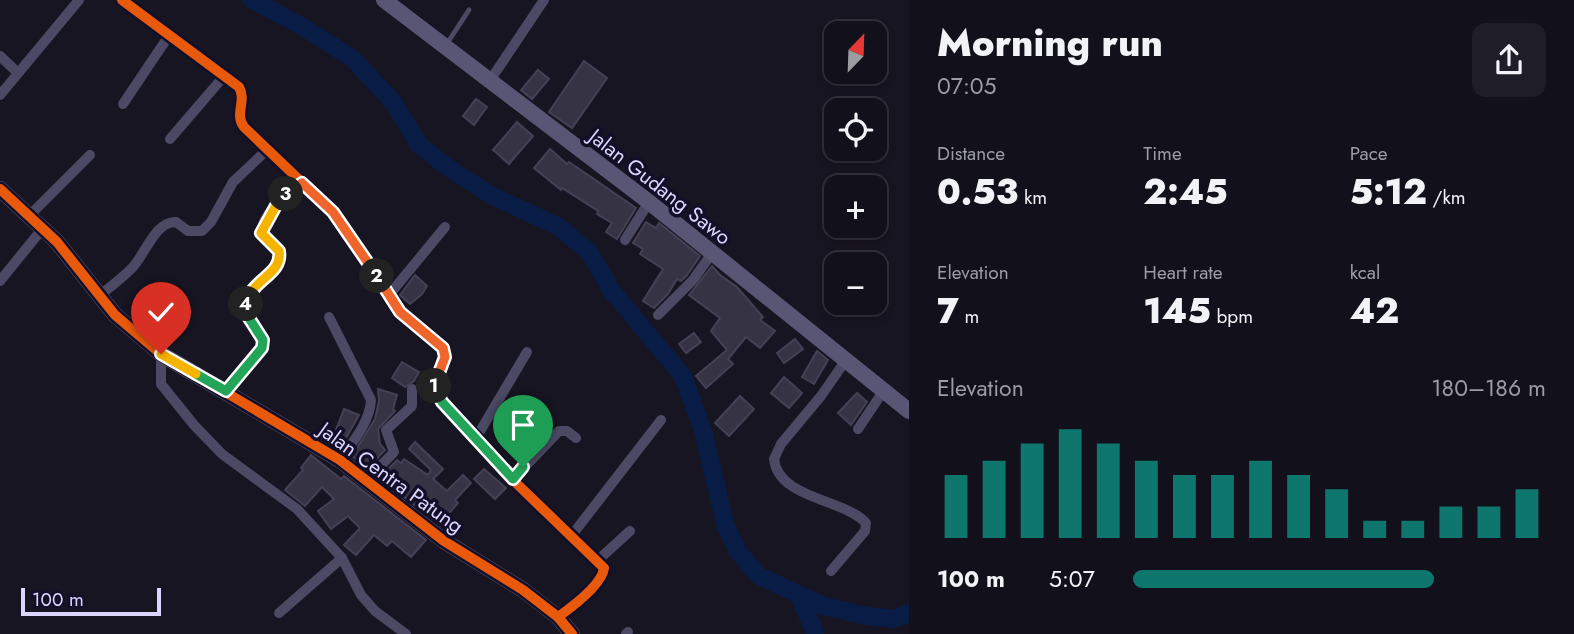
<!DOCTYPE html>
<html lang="en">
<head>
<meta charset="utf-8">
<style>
	:root { --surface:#12101a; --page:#1f1e27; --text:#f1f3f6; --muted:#9c9da2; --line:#313039; --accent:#0f766e }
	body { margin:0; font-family:Jost,sans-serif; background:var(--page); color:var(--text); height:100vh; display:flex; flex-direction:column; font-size:26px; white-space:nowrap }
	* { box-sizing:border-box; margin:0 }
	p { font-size:23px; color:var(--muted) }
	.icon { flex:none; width:38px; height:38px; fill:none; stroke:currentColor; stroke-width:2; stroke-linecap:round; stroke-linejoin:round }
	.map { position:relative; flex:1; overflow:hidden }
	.details { display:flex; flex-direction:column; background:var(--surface); width:665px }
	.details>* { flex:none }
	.needle { width:46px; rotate:23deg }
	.tools { position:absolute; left:824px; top:21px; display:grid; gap:14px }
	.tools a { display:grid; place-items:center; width:63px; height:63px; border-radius:14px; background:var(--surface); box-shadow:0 4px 10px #0003,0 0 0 2px var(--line); font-size:35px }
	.scale { position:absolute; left:21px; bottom:18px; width:140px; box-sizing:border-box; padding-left:7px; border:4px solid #dcd6ff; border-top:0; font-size:19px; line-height:24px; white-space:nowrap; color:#dcd6ff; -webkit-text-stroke:5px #140f28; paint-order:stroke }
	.pin { position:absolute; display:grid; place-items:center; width:60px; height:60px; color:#fff; margin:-72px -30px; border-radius:50% 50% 50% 0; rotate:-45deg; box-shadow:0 0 7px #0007 }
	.pin .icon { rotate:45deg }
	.km { position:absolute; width:35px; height:35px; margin:-18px; border-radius:50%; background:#222; color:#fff; font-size:19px; line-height:35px; text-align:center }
	.round { display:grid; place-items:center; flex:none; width:74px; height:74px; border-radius:14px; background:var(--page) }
	.overview { display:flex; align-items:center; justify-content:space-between; height:119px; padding:0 28px }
	h1 { font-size:38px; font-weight:800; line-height:52px }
	.figures { display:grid; grid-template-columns:repeat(3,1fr); gap:10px; height:119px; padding:7px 28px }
	.figures div { display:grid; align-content:center }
	.figures b { font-size:35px; font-weight:800 }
	.figures small { font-size:19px; font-weight:400 }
	.figures p { font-size:19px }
	.chart { height:196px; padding:14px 28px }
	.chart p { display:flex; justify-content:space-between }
	.chart svg { width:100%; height:126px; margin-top:7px; stroke:var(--accent); stroke-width:6 }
	ul { padding:0 28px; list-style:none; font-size:23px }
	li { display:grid; grid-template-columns:112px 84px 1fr; align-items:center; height:52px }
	li i { height:18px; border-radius:9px; background:var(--accent) }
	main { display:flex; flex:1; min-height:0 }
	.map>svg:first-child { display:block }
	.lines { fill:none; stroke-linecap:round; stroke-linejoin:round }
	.river { stroke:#091c45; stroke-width:18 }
	.building { fill:#363344; stroke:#454056; stroke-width:2 }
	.lane { stroke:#4b4963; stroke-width:5 }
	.street { stroke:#4b4963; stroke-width:10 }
	.secondary { stroke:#595675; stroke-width:16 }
	.cycleway-casing { stroke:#140f28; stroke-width:15 }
	.cycleway { stroke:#e8590c; stroke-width:10 }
	.split-1-casing { stroke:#fff; stroke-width:14 }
	.split-2-casing { stroke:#fff; stroke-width:14 }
	.split-3-casing { stroke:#fff; stroke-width:14 }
	.split-4-casing { stroke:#fff; stroke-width:14 }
	.split-5-casing { stroke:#fff; stroke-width:14 }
	.split-6-casing { stroke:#fff; stroke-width:14 }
	.split-1 { stroke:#22a559; stroke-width:9 }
	.split-2 { stroke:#f0652b; stroke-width:9 }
	.split-3 { stroke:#f0652b; stroke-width:9 }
	.split-4 { stroke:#f5b400; stroke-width:9 }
	.split-5 { stroke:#22a559; stroke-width:9 }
	.split-6 { stroke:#f5b400; stroke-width:9 }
	.labels { text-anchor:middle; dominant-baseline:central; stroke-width:7; stroke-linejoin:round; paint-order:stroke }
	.street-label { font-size:21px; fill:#dcd6ff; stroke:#140f28 }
</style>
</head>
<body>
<main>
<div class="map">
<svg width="909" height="634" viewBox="0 0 909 634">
	<rect width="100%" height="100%" fill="#181522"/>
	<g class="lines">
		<g class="river">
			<polyline points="252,0 305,28 353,59 394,103 419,145 450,169 491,195 559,227 590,253 611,290 683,376 703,431 725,523 737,550 759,576 824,606 867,616 894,619 909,613"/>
			<path d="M800,595C803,609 811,619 815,634"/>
		</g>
	</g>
	<g class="building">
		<polygon points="584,61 607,78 572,128 549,112"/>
		<polygon points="538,70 549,79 532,99 521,90"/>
		<polygon points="476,99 487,107 474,125 463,116"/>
		<polygon points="517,122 533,136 509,164 493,150"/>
		<polygon points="550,149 567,164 569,162 636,208 617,239 606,232 612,223 597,214 598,211 562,188 561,190 534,168"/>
		<polygon points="646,222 656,228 659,223 700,256 687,275 681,281 677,279 668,294 654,308 643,301 663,269 640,254 643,249 633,243"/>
		<polygon points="712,266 720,275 737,287 763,317 760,320 775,331 760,348 746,337 728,359 733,364 706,388 696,376 727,350 711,331 720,318 689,295"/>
		<polygon points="415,275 427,286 422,294 410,304 400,295"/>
		<polygon points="694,333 701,342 686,353 679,344"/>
		<polygon points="795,339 803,349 784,363 777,353"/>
		<polygon points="817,351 828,360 814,384 802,377"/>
		<polygon points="402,362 419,372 414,381 405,387 392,378"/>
		<polygon points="784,377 802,393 789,408 771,393"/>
		<polygon points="378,389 397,395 393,409 395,411 378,429 380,444 385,450 368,468 352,456 375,419 379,401"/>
		<polygon points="857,393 867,402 851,425 838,413"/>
		<polygon points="740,396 754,409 729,436 715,423"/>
		<polygon points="344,409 359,415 345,440 334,435"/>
		<polygon points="415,442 443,469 433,479 447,491 463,475 471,483 455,500 458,503 444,519 450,524 445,529 380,478 397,460 401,463 404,459 428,475 431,470 409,449"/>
		<polygon points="311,455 341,479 344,476 426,540 411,557 392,541 387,546 374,535 356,555 344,545 360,528 348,516 331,529 318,511 334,499 322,487 305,506 285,490 303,470 301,468"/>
		<polygon points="484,469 506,488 495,499 474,479"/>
	</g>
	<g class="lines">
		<polyline class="lane" points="446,45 469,10"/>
		<g class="street">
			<path d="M122,0L239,87C247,101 234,114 244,127L333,212L400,312L443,348L445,357L433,388L442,402L498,460L515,482L604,568C602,585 572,607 558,617"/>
			<polyline points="0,56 18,73"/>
			<polyline points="489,82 544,0"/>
			<polyline points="0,95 79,0"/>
			<polyline points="123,104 170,34"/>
			<polyline points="170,139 225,75"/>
			<polyline points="30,215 90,155"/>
			<polyline points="625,240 649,202"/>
			<polyline points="0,281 43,228"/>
			<polyline points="389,295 445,227"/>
			<path d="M98,297C109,288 121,279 132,268C145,255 155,221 176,222L188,231H202L211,222L233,182L268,149"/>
			<polyline points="658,315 693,280 712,253"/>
			<path d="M329,317L371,400C370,422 352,443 340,460"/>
			<polyline points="161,354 161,384 194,425 222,454 297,509 342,558 361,595 375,611 406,634"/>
			<path d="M226,391L264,343C259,330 244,319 246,303C248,284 289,267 279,251C276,245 267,240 262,236C258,215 287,194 302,183"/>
			<polyline points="858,429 884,390"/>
			<polyline points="476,438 527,352"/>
			<polyline points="513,479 559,431 567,431 576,438"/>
			<polyline points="367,480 394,452 386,430 412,406 412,389"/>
			<polyline points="572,535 661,420"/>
			<polyline points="597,561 630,531"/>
			<path d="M831,571L865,531L866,523C845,499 778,499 774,459L781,444L821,396L846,360"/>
			<polyline points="279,613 342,558"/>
			<polyline points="626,634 628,632"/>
		</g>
		<g class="secondary">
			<polyline points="384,0 649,202 909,411"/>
			<polyline points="0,189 57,242 115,315 161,354 340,460 444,541 523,590 558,617 572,634"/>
		</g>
		<defs>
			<g id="cycleway">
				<path d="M122,0L239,87C247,101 234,114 244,127L333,212L400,312L443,348L445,357L433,388L442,402L498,460L515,482L604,568C602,585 572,607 558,617"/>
				<polyline points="0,189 57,242 115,315 161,354 340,460 444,541 523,590 558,617 572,634"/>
			</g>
		</defs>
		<use href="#cycleway" class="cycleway-casing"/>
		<use href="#cycleway" class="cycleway"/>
	</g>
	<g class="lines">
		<defs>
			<polyline id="split-1" points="434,386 442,402 513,479 523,467"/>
			<polyline id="split-2" points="377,276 400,312 443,348 445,357 434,386"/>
			<polyline id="split-3" points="286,194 302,183 333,212 377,276"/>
			<path id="split-4" d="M246,304C252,278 283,275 279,251L261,233L278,202L286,194"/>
			<polyline id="split-5" points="196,374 226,391 262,348 263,340 249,318 246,304"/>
			<polyline id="split-6" points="161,354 196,374"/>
		</defs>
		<use href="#split-1" class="split-1-casing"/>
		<use href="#split-2" class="split-2-casing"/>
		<use href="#split-3" class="split-3-casing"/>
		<use href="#split-4" class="split-4-casing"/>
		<use href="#split-5" class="split-5-casing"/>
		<use href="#split-6" class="split-6-casing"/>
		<use href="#split-1" class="split-1"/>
		<use href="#split-2" class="split-2"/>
		<use href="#split-3" class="split-3"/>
		<use href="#split-4" class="split-4"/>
		<use href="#split-5" class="split-5"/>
		<use href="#split-6" class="split-6"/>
	</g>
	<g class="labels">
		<g class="street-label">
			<text transform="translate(660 187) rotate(38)">Jalan Gudang Sawo</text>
			<text transform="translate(391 478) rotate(36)">Jalan Centra Patung</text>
		</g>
	</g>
</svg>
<div class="tools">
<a><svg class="needle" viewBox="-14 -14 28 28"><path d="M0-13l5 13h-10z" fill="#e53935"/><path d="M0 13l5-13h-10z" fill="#9c9da2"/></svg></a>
<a><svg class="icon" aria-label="locate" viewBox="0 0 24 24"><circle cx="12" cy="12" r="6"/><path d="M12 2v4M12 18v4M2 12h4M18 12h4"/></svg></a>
<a>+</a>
<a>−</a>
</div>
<div class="scale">100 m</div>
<div class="pin" style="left:523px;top:467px;background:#1e9e55"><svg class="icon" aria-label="arrive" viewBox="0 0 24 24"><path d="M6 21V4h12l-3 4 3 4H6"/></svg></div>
<div class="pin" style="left:161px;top:354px;background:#d93025"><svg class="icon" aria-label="check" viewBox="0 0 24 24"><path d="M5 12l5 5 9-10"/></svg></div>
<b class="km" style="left:434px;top:386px">1</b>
<b class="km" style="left:377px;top:276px">2</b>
<b class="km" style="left:286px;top:194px">3</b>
<b class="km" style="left:246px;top:304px">4</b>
</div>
<section class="details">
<div class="overview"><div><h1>Morning run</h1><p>07:05</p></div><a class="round"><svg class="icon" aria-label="share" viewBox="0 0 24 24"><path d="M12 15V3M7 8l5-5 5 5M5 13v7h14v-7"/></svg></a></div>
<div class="figures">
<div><p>Distance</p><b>0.53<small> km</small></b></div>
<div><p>Time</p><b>2:45</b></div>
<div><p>Pace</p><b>5:12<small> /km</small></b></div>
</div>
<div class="figures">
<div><p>Elevation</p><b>7<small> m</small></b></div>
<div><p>Heart rate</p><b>145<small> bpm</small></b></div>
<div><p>kcal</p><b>42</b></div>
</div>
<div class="chart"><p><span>Elevation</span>180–186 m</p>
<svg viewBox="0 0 160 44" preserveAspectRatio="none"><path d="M5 44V22M15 44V17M25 44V11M35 44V6M45 44V11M55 44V17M65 44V22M75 44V22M85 44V17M95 44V22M105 44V27M115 44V38M125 44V38M135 44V33M145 44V33M155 44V27"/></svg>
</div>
<ul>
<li><b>100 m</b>5:07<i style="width:73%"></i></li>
</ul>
</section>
</main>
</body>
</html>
